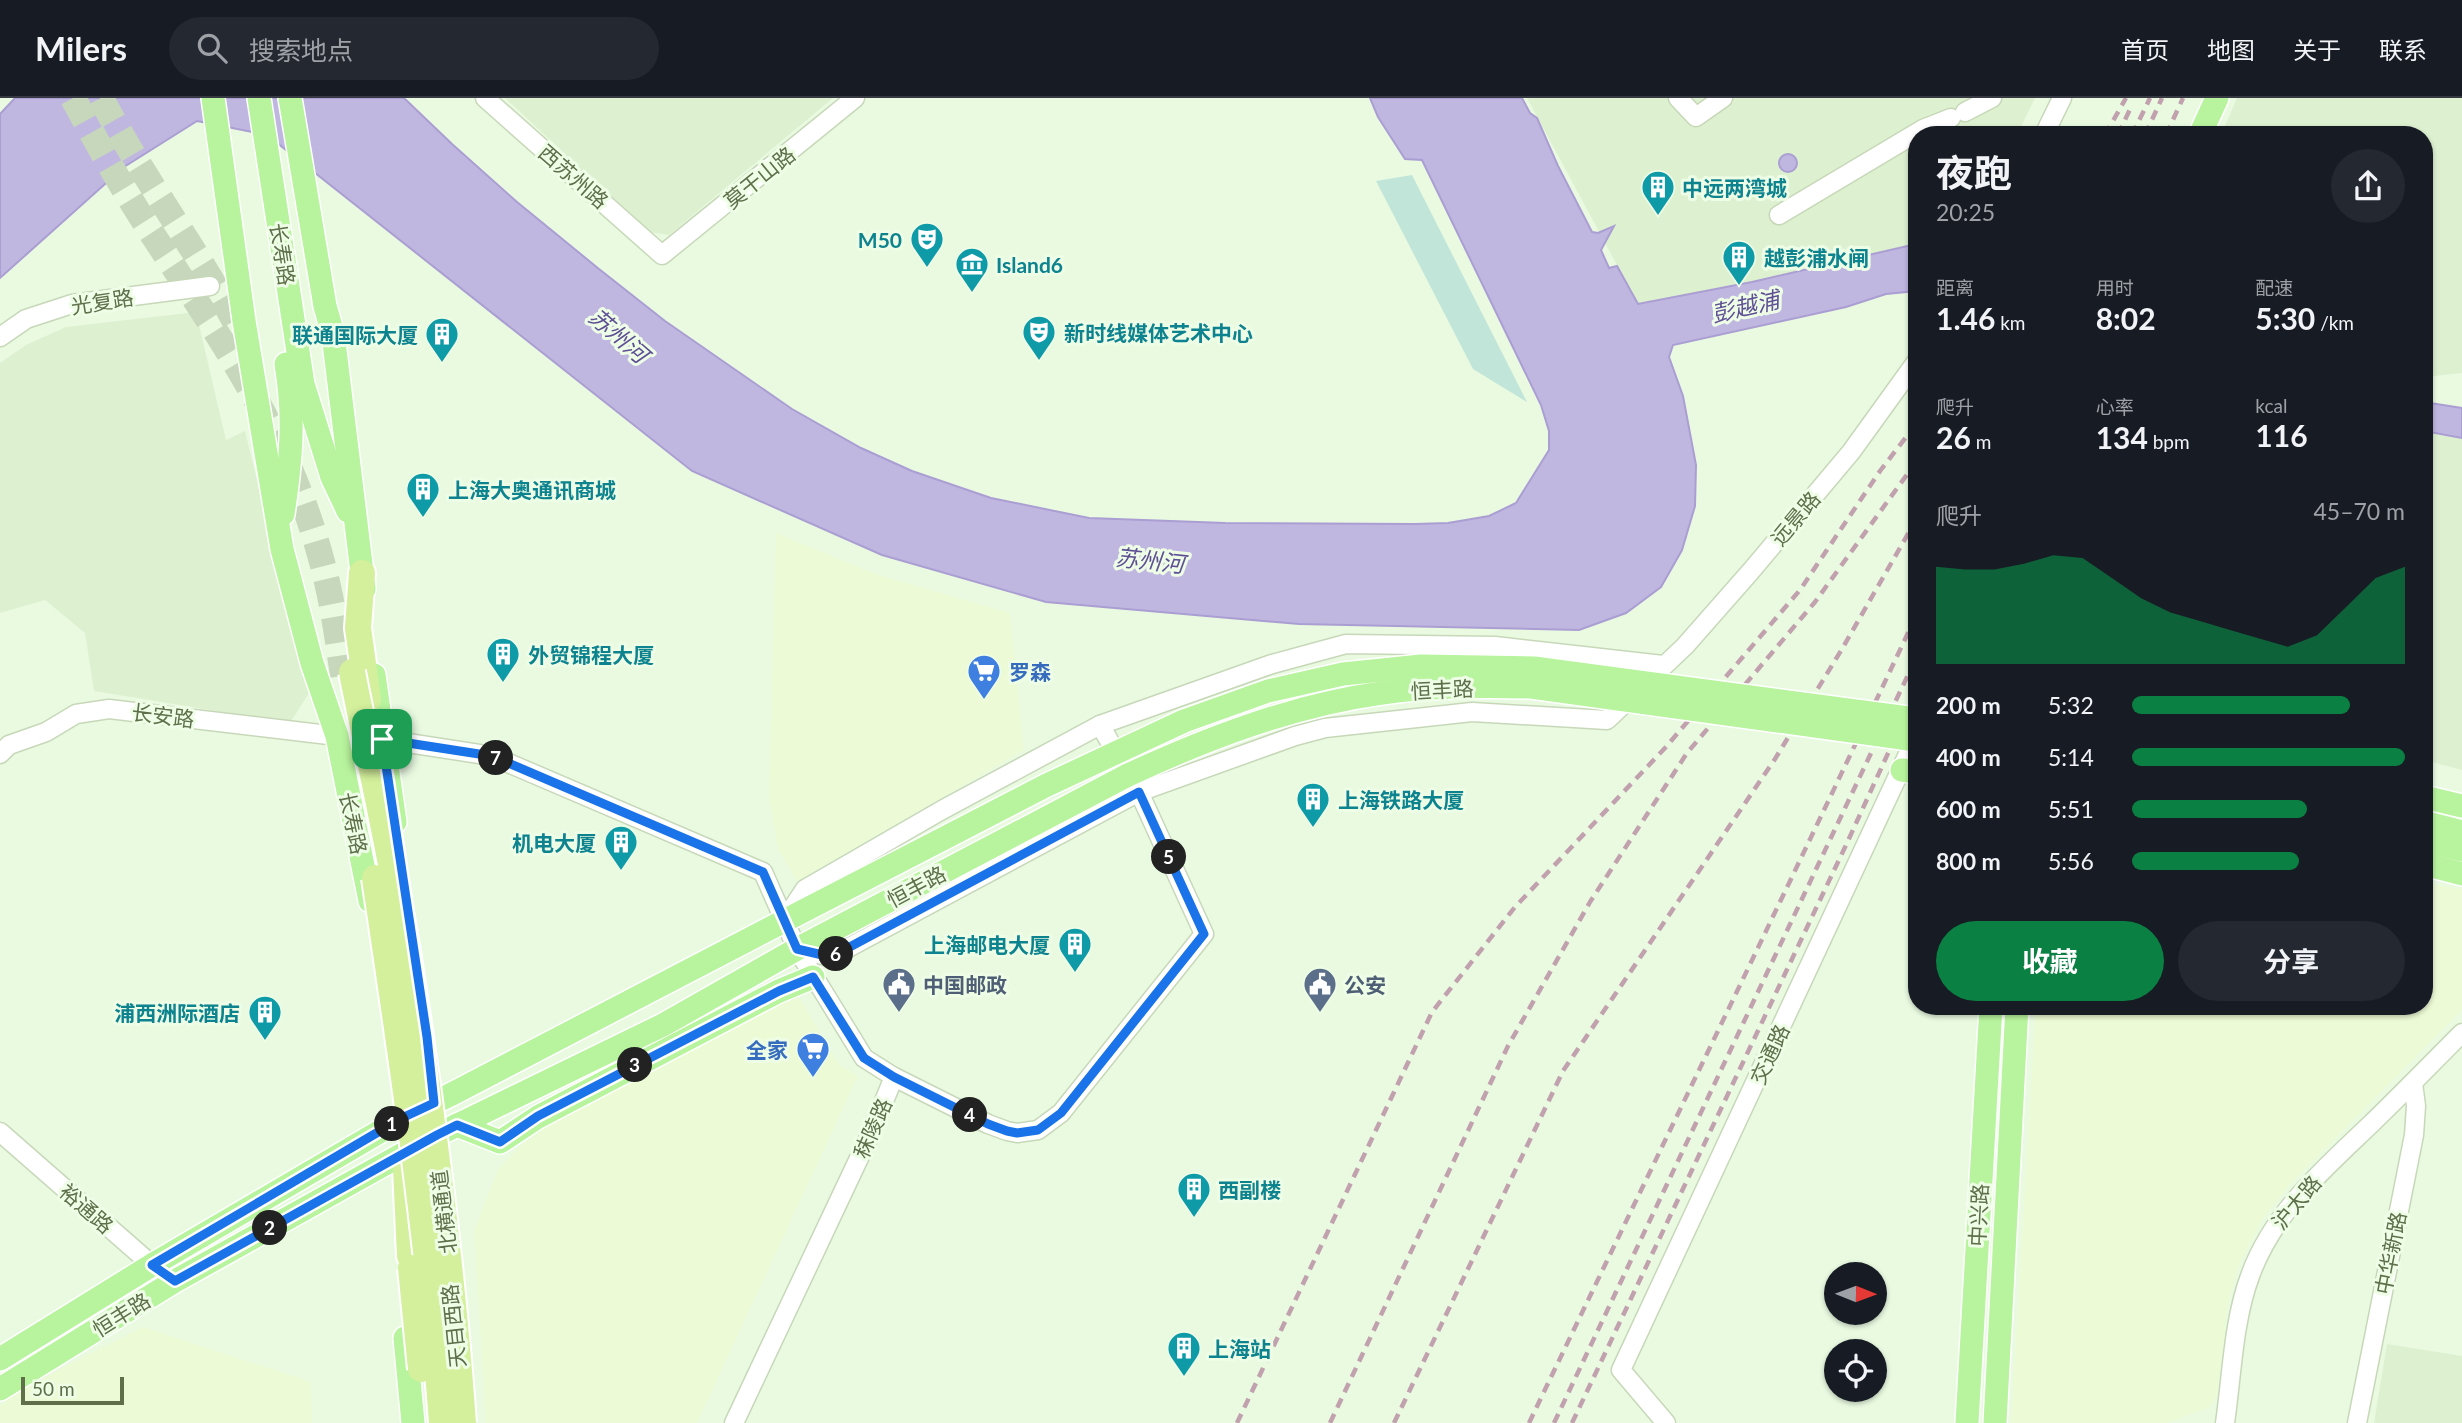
<!DOCTYPE html>
<html lang="zh">
<head>
<meta charset="utf-8">
<style>
	:root { --surface:#171b24; --page:#242831; --text:#f1f3f6; --muted:#9ea1a6; --line:#363941; --accent:#0b8043 }
	body { margin:0; font-family:Lato,"Noto Sans SC",sans-serif; background:var(--page); color:var(--text); height:100vh; display:flex; flex-direction:column; font-size:26px; white-space:nowrap }
	* { box-sizing:border-box; margin:0 }
	p { font-size:23px; color:var(--muted) }
	.icon { flex:none; width:38px; height:38px; fill:none; stroke:currentColor; stroke-width:2; stroke-linecap:round; stroke-linejoin:round }
	.map { position:relative; flex:1; overflow:hidden }
	.drawer { position:absolute; left:1908px; top:28px; width:525px; height:889px; display:flex; flex-direction:column; background:var(--surface); border-radius:28px; box-shadow:0 2px 5px #0004 }
	.drawer>* { flex:none }
	.needle { width:46px; rotate:91deg }
	.controls { position:absolute; left:1824px; top:1164px; display:grid; gap:14px }
	.controls a { display:grid; place-items:center; width:63px; height:63px; border-radius:50%; background:var(--surface); box-shadow:0 2px 5px #0004; font-size:35px }
	.scale { position:absolute; left:21px; bottom:18px; width:103px; box-sizing:border-box; padding-left:7px; border:4px solid #5f6f4a; border-top:0; font-size:19px; line-height:24px; white-space:nowrap; color:#5f6f4a; -webkit-text-stroke:5px #eefde6; paint-order:stroke }
	.pin { position:absolute; display:grid; place-items:center; width:60px; height:60px; color:#fff; margin:-30px; border-radius:14px; box-shadow:0 4px 10px #0006 }
	.km { position:absolute; width:35px; height:35px; margin:-18px; border-radius:50%; background:#222; color:#fff; font-size:19px; line-height:35px; text-align:center }
	.round { display:grid; place-items:center; flex:none; width:74px; height:74px; border-radius:37px; background:var(--page) }
	.summary { display:flex; align-items:center; justify-content:space-between; height:119px; padding:0 28px }
	h1 { font-size:38px; font-weight:700; line-height:52px }
	.stats { display:grid; grid-template-columns:repeat(3,1fr); gap:10px; height:119px; padding:7px 28px }
	.stats div { display:grid; align-content:center }
	.stats b { font-size:30px; font-weight:700 }
	.stats small { font-size:19px; font-weight:400 }
	.stats p { font-size:19px }
	.chart { height:196px; padding:14px 28px }
	.chart p { display:flex; justify-content:space-between }
	.chart svg { width:100%; height:126px; margin-top:7px; fill:var(--accent); opacity:.7 }
	.button { display:flex; gap:14px; margin-top:auto; padding:14px 28px }
	.button a { flex:1; height:80px; border-radius:42px; background:var(--accent); color:#fff; font-size:28px; font-weight:700; line-height:80px; text-align:center }
	.button a+a { background:var(--page); color:var(--text) }
	ul { padding:0 28px; list-style:none; font-size:23px }
	li { display:grid; grid-template-columns:112px 84px 1fr; align-items:center; height:52px }
	li i { height:18px; border-radius:9px; background:var(--accent) }
	header { display:flex; align-items:center; gap:42px; box-sizing:border-box; height:98px; padding:0 35px; background:var(--surface); border-bottom:2px solid var(--line) }
	header strong { font-size:33px }
	nav { display:flex; gap:38px; margin-inline-start:auto; font-size:24px }
	.search { width:490px; height:63px; background:var(--page); display:flex; align-items:center; gap:18px; box-sizing:border-box; padding:0 24px; border-radius:38px; color:var(--muted); font-size:26px }
	.map>svg:first-child { display:block }
	.residential { fill:#ddf1d0 }
	.commercial { fill:#ecfad5 }
	.green { fill:#c1e6d9 }
	.water { fill:#c0b7e1; stroke:#aa9ed2; stroke-width:2 }
	.lines { fill:none; stroke-linecap:round; stroke-linejoin:round }
	.highway-tunnel { stroke:#c6d7bb; stroke-width:26; stroke-dasharray:26 13; stroke-linecap:butt }
	.minor-casing { stroke:#c7d8b9; stroke-width:21 }
	.major-casing { stroke:#fff; stroke-width:26 }
	.highway-casing { stroke:#fff; stroke-width:30 }
	.minor { stroke:#fff; stroke-width:18 }
	.major { stroke:#b8f49d; stroke-width:23 }
	.highway { stroke:#d4f09c; stroke-width:26 }
	.rail { stroke:#c1a1ae; stroke-width:4.5; stroke-dasharray:10 7; stroke-linecap:butt }
	.major-bridge-casing { stroke:#fff; stroke-width:26; stroke-linecap:butt }
	.highway-bridge-casing { stroke:#fff; stroke-width:30; stroke-linecap:butt }
	.major-bridge { stroke:#b8f49d; stroke-width:23 }
	.highway-bridge { stroke:#d4f09c; stroke-width:26 }
	.route-casing { stroke:#fff; stroke-width:14 }
	.route { stroke:#1a73e8; stroke-width:9 }
	.labels { text-anchor:middle; dominant-baseline:central; stroke-width:6; stroke-linejoin:round; paint-order:stroke }
	.street-label { font-size:21px; fill:#5f6f4a; stroke:#eefde6 }
	.culture-label { font-size:21px; font-weight:bold; fill:#0d838f; stroke:#eefde6; text-anchor:start }
	.shop-label { font-size:21px; font-weight:bold; fill:#366cbe; stroke:#eefde6; text-anchor:start }
	.service-label { font-size:21px; font-weight:bold; fill:#4e5e75; stroke:#eefde6; text-anchor:start }
	.water-label { font-size:23px; font-style:italic; fill:#5f4f95; stroke:#eefde6 }
</style>
</head>
<body>
<header>
<strong>Milers</strong>
<div class="search"><svg class="icon" aria-label="search" viewBox="0 0 24 24"><circle cx="10" cy="10" r="6"/><path d="M15 15l6 6"/></svg>搜索地点</div>
<nav><a>首页</a><a>地图</a><a>关于</a><a>联系</a></nav>
</header>
<div class="map">
<svg width="2462" height="1325" viewBox="0 0 2462 1325">
	<rect width="100%" height="100%" fill="#e9fae1"/>
	<g class="residential">
		<polygon points="505,0 833,0 669,137 649,134"/>
		<polygon points="1527,0 2035,0 2017,37 1916,37 1916,145 1858,161 1752,184 1638,206"/>
		<polygon points="2237,0 2462,0 2462,275 2425,279 2424,290 2424,37 2221,37"/>
		<polygon points="196,214 226,342 245,333 309,595 290,625 94,593 85,535 45,502 0,515 0,265 26,247 66,229"/>
		<polygon points="2424,333 2462,340 2462,672 2424,662"/>
		<polygon points="2387,1246 2462,1258 2462,1325 2374,1325"/>
	</g>
	<g class="commercial">
		<polygon points="776,435 875,476 1010,515 1024,652 797,783 778,751 769,700"/>
		<polygon points="2424,785 2462,791 2462,912 2294,1082 2264,1118 2240,1164 2228,1205 2217,1297 2210,1309 2167,1325 2011,1325 2036,908 2424,908"/>
		<polygon points="788,896 800,901 839,967 858,978 697,1325 486,1325 474,1133 498,1072 522,1047 556,1020"/>
		<polygon points="143,1229 311,1284 312,1325 0,1325 0,1308 19,1292"/>
	</g>
	<polygon class="green" points="1412,77 1527,304 1473,271 1376,83"/>
	<g class="water">
		<polygon points="15,0 404,0 452,46 517,104 599,171 665,223 792,311 861,350 912,373 991,400 1089,420 1225,425 1415,426 1448,425 1489,418 1516,405 1549,352 1549,333 1541,307 1422,62 1405,61 1378,19 1370,0 1522,0 1530,15 1537,20 1558,68 1592,134 1598,135 1614,128 1601,152 1609,170 1617,168 1638,206 1752,184 1916,146 1916,193 1886,196 1846,209 1673,247 1669,259 1683,298 1696,367 1695,408 1682,452 1661,489 1626,515 1579,532 1299,526 1046,504 882,457 692,373 267,37 197,23 124,69 0,180 0,16"/>
		<circle cx="1788" cy="65" r="9"/>
		<polygon points="2424,304 2462,310 2462,340 2424,333"/>
	</g>
	<g class="lines">
		<g class="highway-tunnel">
			<path d="M73,0C95,41 117,81 142,120C189,194 240,264 277,343C300,390 318,442 329,493C335,521 339,550 343,578"/>
			<path d="M101,0C145,85 204,160 246,245"/>
		</g>
		<defs>
			<g id="minor">
				<polyline points="485,0 662,157 855,0"/>
				<polyline points="1678,0 1696,19 1723,0"/>
				<polyline points="1965,14 1992,0"/>
				<polyline points="2044,37 2062,0"/>
				<polyline points="1779,117 1923,31 1951,20"/>
				<polyline points="0,239 26,221 72,206 210,188"/>
				<polyline points="382,641 492,658 763,774 797,851 864,960 894,979 988,1026 1007,1033 1017,1035 1038,1032 1061,1015 1204,836 1139,694 1100,627"/>
				<polyline points="0,656 9,647 46,634 76,616 109,611 337,638"/>
				<polyline points="784,823 805,791 942,712 1100,627 1272,566 1346,546 1495,548 1663,567"/>
				<polyline points="797,851 831,859 1139,694 1295,638 1325,630 1472,614 1607,622 1685,548 1751,473 1851,354 1916,264"/>
				<polyline points="0,1034 152,1167 175,1183"/>
				<polyline points="734,1325 869,1039 894,979"/>
				<polyline points="1666,1325 1621,1272 1916,639"/>
				<path d="M2225,1325C2232,1277 2233,1224 2250,1178C2273,1114 2324,1071 2372,1025C2402,996 2432,965 2462,935"/>
				<polyline points="2357,1325 2414,1037 2416,1008 2413,985"/>
			</g>
			<g id="major">
				<polyline points="213,0 244,223 282,451 312,565 337,638 370,803"/>
				<polyline points="259,0 303,286 332,379 348,413"/>
				<polyline points="290,0 325,208 333,236 364,491"/>
				<polyline points="2200,37 2217,0"/>
				<path d="M283,416C291,365 295,318 286,266"/>
				<polyline points="374,577 395,724"/>
				<polyline points="1902,672 1916,674"/>
				<polyline points="2424,699 2462,708"/>
				<polyline points="2424,724 2462,734"/>
				<polyline points="2424,743 2462,752"/>
				<polyline points="2424,766 2462,776"/>
				<polyline points="457,1027 500,1044 538,1019 779,893 813,879"/>
				<polyline points="405,1240 413,1325"/>
				<polyline points="0,1261 152,1167 403,1020 450,997 784,823"/>
				<polyline points="0,1291 175,1183 437,1037 663,927 797,851 1128,677"/>
				<polyline points="1967,1325 1991,908"/>
				<polyline points="1995,1325 2017,908"/>
			</g>
			<g id="highway">
				<polyline points="362,475 358,530 368,601"/>
				<polyline points="406,1070 410,1158"/>
			</g>
		</defs>
		<use href="#minor" class="minor-casing"/>
		<use href="#major" class="major-casing"/>
		<use href="#highway" class="highway-casing"/>
		<use href="#minor" class="minor"/>
		<use href="#major" class="major"/>
		<use href="#highway" class="highway"/>
		<g class="rail">
			<polyline points="2105,37 2126,0"/>
			<polyline points="2118,37 2131,9"/>
			<polyline points="2132,37 2150,0"/>
			<polyline points="2145,37 2162,0"/>
			<polyline points="2166,37 2183,0"/>
			<polyline points="1237,1325 1432,914 1515,809 1665,650 1800,492 1880,373 1916,326"/>
			<polyline points="1330,1325 1508,948 1590,804 1687,655 1815,504 1916,364"/>
			<polyline points="1394,1325 1563,973 1775,661 1842,551 1916,422"/>
			<path d="M1529,1325C1658,1056 1789,788 1916,518"/>
			<polyline points="1554,1325 1916,560"/>
			<polyline points="1572,1325 1847,745 1916,594"/>
		</g>
		<defs>
			<g id="major-bridge">
				<path d="M1128,677C1208,640 1294,607 1382,595C1431,588 1481,588 1531,589L1916,642"/>
				<polyline points="784,823 1047,687 1184,623 1268,593 1343,576 1421,568 1534,570 1916,621"/>
			</g>
			<g id="highway-bridge">
				<path d="M352,574C371,671 394,769 409,866C433,1018 452,1171 463,1325"/>
				<path d="M375,780C402,961 429,1142 442,1325"/>
				<polyline points="411,1170 421,1271"/>
			</g>
		</defs>
		<use href="#major-bridge" class="major-bridge-casing"/>
		<use href="#highway-bridge" class="highway-bridge-casing"/>
		<use href="#major-bridge" class="major-bridge"/>
		<use href="#highway-bridge" class="highway-bridge"/>
	</g>
	<g class="lines">
		<defs>
			<polygon id="route" points="382,641 492,658 763,774 797,851 831,859 1139,694 1204,836 1061,1015 1038,1032 1017,1035 1007,1033 988,1026 894,979 864,960 813,879 779,893 538,1018 500,1044 457,1027 437,1037 175,1183 152,1167 402,1020 434,1005 427,939"/>
		</defs>
		<use href="#route" class="route-casing"/>
		<use href="#route" class="route"/>
	</g>
	<defs>
		<symbol id="building-pin" viewBox="-11 -11 22 30"><path d="M0 17L-7.5 6A9.5 9.5 0 1 1 7.5 6Z" fill="#0f9aa8" stroke="#eefde6"/><path d="M-4-6H4V6H1V3H-1V6H-4ZM-2.5-4.3h1.7v1.8h-1.7ZM.8-4.3h1.7v1.8H.8ZM-2.5-1h1.7V.8h-1.7ZM.8-1h1.7V.8H.8Z" fill="#fff"/></symbol>
		<symbol id="theatre-pin" viewBox="-11 -11 22 30"><path d="M0 17L-7.5 6A9.5 9.5 0 1 1 7.5 6Z" fill="#0f9aa8" stroke="#eefde6"/><path d="M-5-5.5Q0-4 5-5.5V0Q5 5 0 6Q-5 5-5 0ZM-3.3-2.5H-1v1.5H-3.3ZM1-2.5H3.3v1.5H1ZM-2.8 1Q0 5.5 2.8 1Z" fill="#fff"/></symbol>
		<symbol id="museum-pin" viewBox="-11 -11 22 30"><path d="M0 17L-7.5 6A9.5 9.5 0 1 1 7.5 6Z" fill="#0f9aa8" stroke="#eefde6"/><path d="M0-6L6-3V-2H-6V-3ZM-5-1h2V3h-2ZM-1-1h2V3h-2ZM3-1h2V3H3ZM-6 4H6V6H-6Z" fill="#fff"/></symbol>
		<symbol id="supermarket-pin" viewBox="-11 -11 22 30"><path d="M0 17L-7.5 6A9.5 9.5 0 1 1 7.5 6Z" fill="#3f7fe0" stroke="#eefde6"/><path d="M-6-5.5h2.5l.6 2H6L4.5 2H-2.5L-4.4-4H-6ZM-1.5 3.2a1.3 1.3 0 1 0 .1 0ZM3 3.2a1.3 1.3 0 1 0 .1 0Z" fill="#fff"/></symbol>
		<symbol id="civic-pin" viewBox="-11 -11 22 30"><path d="M0 17L-7.5 6A9.5 9.5 0 1 1 7.5 6Z" fill="#5c6f8a" stroke="#eefde6"/><path d="M-.6-6.5H3V-4.5H.6V-3L4-1V1h2V6H-6V1h2V-1L-.6-3ZM-1.2 2.5V6h2.4V2.5Z" fill="#fff"/></symbol>
	</defs>
	<g fill-rule="evenodd">
		<use href="#building-pin" x="1639" y="70" width="38" height="52"/>
		<use href="#theatre-pin" x="908" y="122" width="38" height="52"/>
		<use href="#building-pin" x="1720" y="140" width="38" height="52"/>
		<use href="#museum-pin" x="953" y="147" width="38" height="52"/>
		<use href="#theatre-pin" x="1020" y="215" width="38" height="52"/>
		<use href="#building-pin" x="423" y="217" width="38" height="52"/>
		<use href="#building-pin" x="404" y="372" width="38" height="52"/>
		<use href="#building-pin" x="484" y="537" width="38" height="52"/>
		<use href="#supermarket-pin" x="965" y="554" width="38" height="52"/>
		<use href="#building-pin" x="1294" y="682" width="38" height="52"/>
		<use href="#building-pin" x="602" y="725" width="38" height="52"/>
		<use href="#building-pin" x="1056" y="827" width="38" height="52"/>
		<use href="#civic-pin" x="880" y="867" width="38" height="52"/>
		<use href="#civic-pin" x="1301" y="867" width="38" height="52"/>
		<use href="#building-pin" x="246" y="895" width="38" height="52"/>
		<use href="#supermarket-pin" x="794" y="932" width="38" height="52"/>
		<use href="#building-pin" x="1175" y="1072" width="38" height="52"/>
		<use href="#building-pin" x="1165" y="1231" width="38" height="52"/>
	</g>
	<g class="labels">
		<g class="street-label">
			<text transform="translate(574 78) rotate(41)">西苏州路</text>
			<text transform="translate(759 79) rotate(-39)">莫干山路</text>
			<text transform="translate(283 156) rotate(81)">长寿路</text>
			<text transform="translate(102 203) rotate(-9)">光复路</text>
			<text transform="translate(1795 420) rotate(-50)">远景路</text>
			<text transform="translate(1442 591) rotate(-3)">恒丰路</text>
			<text transform="translate(163 617) rotate(7)">长安路</text>
			<text transform="translate(354 725) rotate(78)">长寿路</text>
			<text transform="translate(916 788) rotate(-28)">恒丰路</text>
			<text transform="translate(1769 956) rotate(-65)">交通路</text>
			<text transform="translate(872 1030) rotate(-66)">秣陵路</text>
			<text transform="translate(2296 1104) rotate(-50)">沪太路</text>
			<text transform="translate(87 1110) rotate(41)">裕通路</text>
			<text transform="translate(443 1114) rotate(-97)">北横通道</text>
			<text transform="translate(1978 1117) rotate(-87)">中兴路</text>
			<text transform="translate(2390 1155) rotate(-79)">中华新路</text>
			<text transform="translate(121 1216) rotate(-32)">恒丰路</text>
			<text transform="translate(453 1228) rotate(-96)">天目西路</text>
		</g>
		<g class="culture-label">
			<text x="1682" y="89">中远两湾城</text>
			<text x="902" y="141" text-anchor="end">M50</text>
			<text x="1764" y="159">越彭浦水闸</text>
			<text x="996" y="166">Island6</text>
			<text x="1064" y="234">新时线媒体艺术中心</text>
			<text x="418" y="236" text-anchor="end">联通国际大厦</text>
			<text x="448" y="391">上海大奥通讯商城</text>
			<text x="528" y="556">外贸锦程大厦</text>
			<text x="1338" y="701">上海铁路大厦</text>
			<text x="596" y="744" text-anchor="end">机电大厦</text>
			<text x="1050" y="846" text-anchor="end">上海邮电大厦</text>
			<text x="240" y="914" text-anchor="end">浦西洲际酒店</text>
			<text x="1218" y="1091">西副楼</text>
			<text x="1208" y="1250">上海站</text>
		</g>
		<g class="shop-label">
			<text x="1009" y="573">罗森</text>
			<text x="788" y="951" text-anchor="end">全家</text>
		</g>
		<g class="service-label">
			<text x="923" y="886">中国邮政</text>
			<text x="1344" y="886">公安</text>
		</g>
		<g class="water-label">
			<text transform="translate(1745 208) rotate(-13)">彭越浦</text>
			<text transform="translate(619 237) rotate(41)">苏州河</text>
			<text transform="translate(1150 462) rotate(6)">苏州河</text>
		</g>
	</g>
</svg>
<div class="controls">
<a><svg class="needle" viewBox="-14 -14 28 28"><path d="M0-13l5 13h-10z" fill="#e53935"/><path d="M0 13l5-13h-10z" fill="#9ea1a6"/></svg></a>
<a><svg class="icon" aria-label="locate" viewBox="0 0 24 24"><circle cx="12" cy="12" r="6"/><path d="M12 2v4M12 18v4M2 12h4M18 12h4"/></svg></a>
</div>
<div class="scale">50 m</div>
<div class="pin" style="left:382px;top:641px;background:#1e9e55"><svg class="icon" aria-label="arrive" viewBox="0 0 24 24"><path d="M6 21V4h12l-3 4 3 4H6"/></svg></div>
<b class="km" style="left:392px;top:1026px">1</b>
<b class="km" style="left:270px;top:1130px">2</b>
<b class="km" style="left:635px;top:967px">3</b>
<b class="km" style="left:970px;top:1017px">4</b>
<b class="km" style="left:1169px;top:759px">5</b>
<b class="km" style="left:836px;top:856px">6</b>
<b class="km" style="left:496px;top:660px">7</b>
<section class="drawer">
<div class="summary"><div><h1>夜跑</h1><p>20:25</p></div><a class="round"><svg class="icon" aria-label="share" viewBox="0 0 24 24"><path d="M12 15V3M7 8l5-5 5 5M5 13v7h14v-7"/></svg></a></div>
<div class="stats">
<div><p>距离</p><b>1.46<small> km</small></b></div>
<div><p>用时</p><b>8:02</b></div>
<div><p>配速</p><b>5:30<small> /km</small></b></div>
</div>
<div class="stats">
<div><p>爬升</p><b>26<small> m</small></b></div>
<div><p>心率</p><b>134<small> bpm</small></b></div>
<div><p>kcal</p><b>116</b></div>
</div>
<div class="chart"><p><span>爬升</span>45–70 m</p>
<svg viewBox="0 0 160 44" preserveAspectRatio="none"><path d="M0 44V10L10 11L20 11L30 9L40 6L50 7L60 14L70 21L80 26L90 29L100 32L110 35L120 38L130 34L140 24L150 14L160 10V44z"/></svg>
</div>
<ul>
<li><b>200 m</b>5:32<i style="width:80%"></i></li>
<li><b>400 m</b>5:14<i style="width:100%"></i></li>
<li><b>600 m</b>5:51<i style="width:64%"></i></li>
<li><b>800 m</b>5:56<i style="width:61%"></i></li>
</ul>
<div class="button"><a>收藏</a><a>分享</a></div>
</section>
</div>
</body>
</html>
